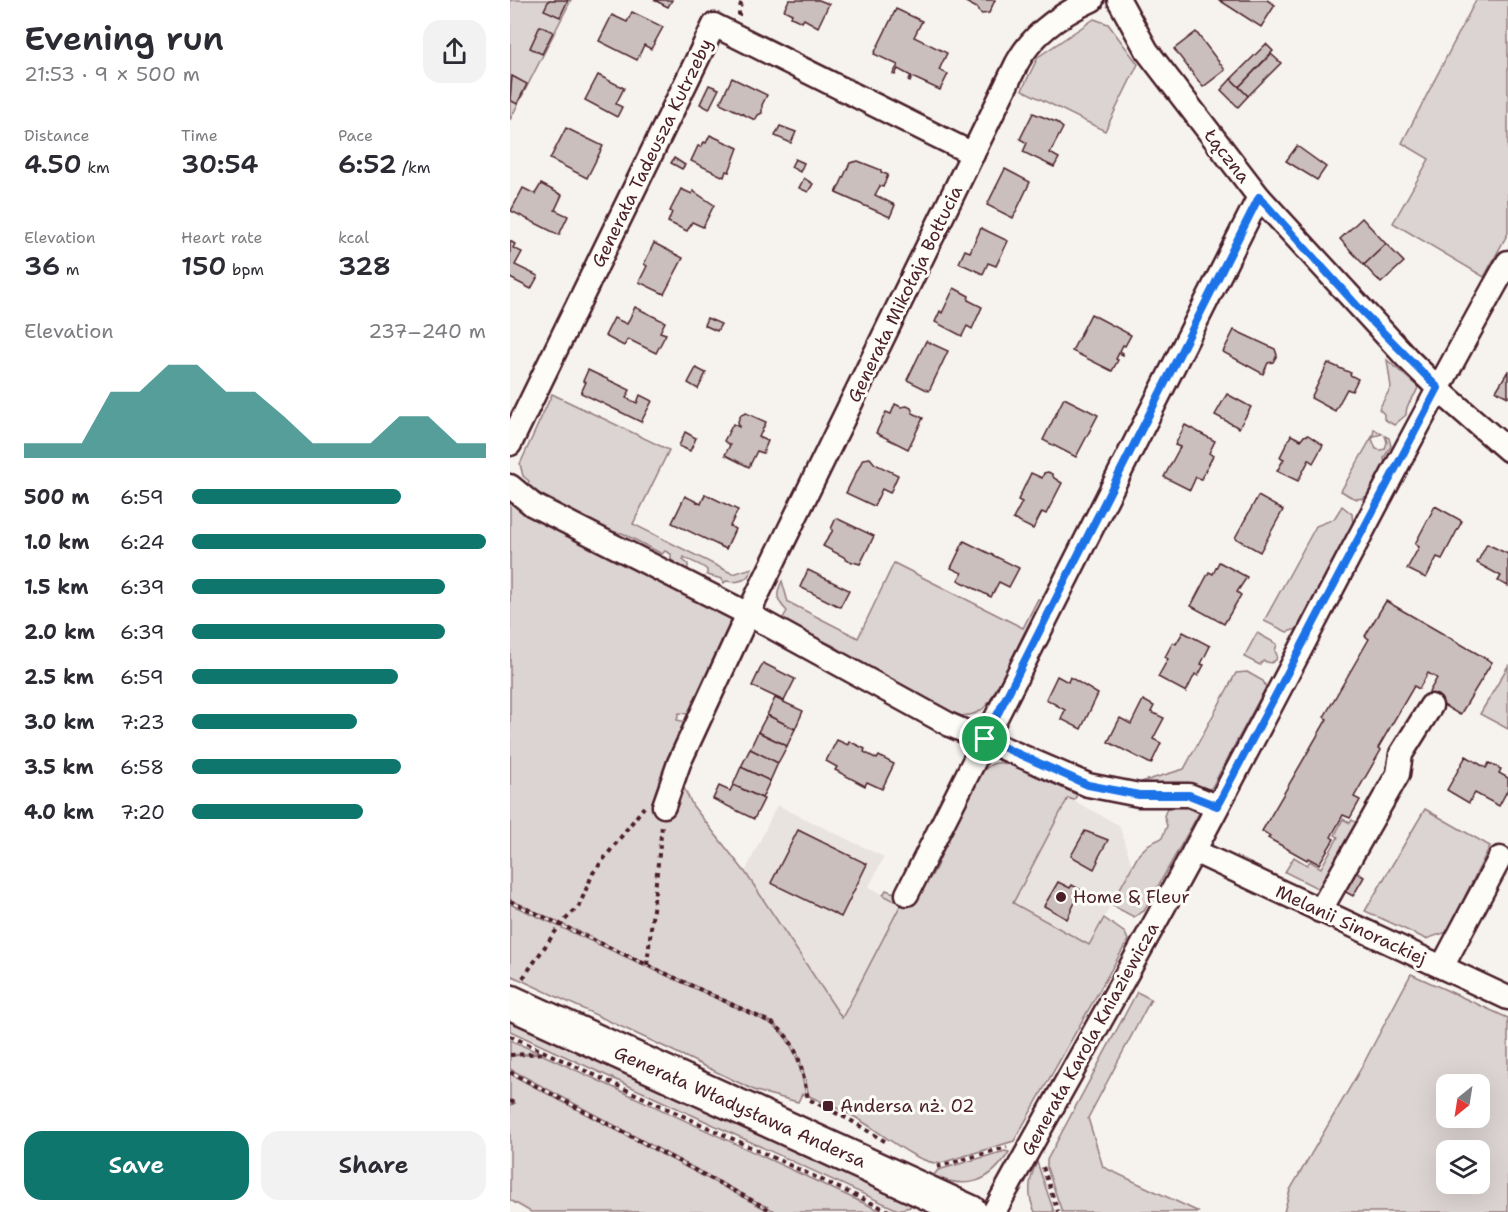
<!DOCTYPE html>
<html lang="en">
<head>
<meta charset="utf-8">
<style>
	:root { --surface:#fff; --page:#f2f2f3; --text:#2b2b33; --muted:#7c7c81; --accent:#0f766e }
	body { margin:0; font-family:"Shantell Sans",sans-serif; background:var(--page); color:var(--text); height:100vh; display:flex; flex-direction:column; font-size:22px; white-space:nowrap }
	* { box-sizing:border-box; margin:0 }
	p { font-size:20px; color:var(--muted) }
	.icon { flex:none; width:33px; height:33px; fill:none; stroke:currentColor; stroke-width:2; stroke-linecap:round; stroke-linejoin:round }
	.map { position:relative; flex:1; overflow:hidden }
	.side { display:flex; flex-direction:column; background:var(--surface); width:510px }
	.side>* { flex:none }
	.needle { width:39px; rotate:210deg }
	.tools { position:absolute; left:926px; top:1074px; display:grid; gap:12px }
	.tools a { display:grid; place-items:center; width:54px; height:54px; border-radius:12px; background:var(--surface); box-shadow:0 6px 24px #0002; font-size:30px }
	.pin { position:absolute; display:grid; place-items:center; width:51px; height:51px; color:#fff; margin:-26px; border:3px solid #fff; border-radius:50%; box-shadow:0 2px 6px #0007 }
	.round { display:grid; place-items:center; flex:none; width:63px; height:63px; border-radius:18px; background:var(--page) }
	.headline { display:flex; align-items:center; justify-content:space-between; height:102px; padding:0 24px }
	h1 { font-size:33px; font-weight:600; line-height:45px }
	.figures { display:grid; grid-template-columns:repeat(3,1fr); gap:9px; height:102px; padding:6px 24px }
	.figures div { display:grid; align-content:center }
	.figures b { font-size:26px; font-weight:600 }
	.figures small { font-size:16px; font-weight:400 }
	.figures p { font-size:16px }
	.chart { height:168px; padding:12px 24px }
	.chart p { display:flex; justify-content:space-between }
	.chart svg { width:100%; height:108px; margin-top:6px; fill:var(--accent); opacity:.7 }
	.cta { display:flex; gap:12px; margin-top:auto; padding:12px 24px }
	.cta a { flex:1; height:69px; border-radius:18px; background:var(--accent); color:#fff; font-size:24px; font-weight:600; line-height:69px; text-align:center }
	.cta a+a { background:var(--page); color:var(--text) }
	ul { padding:0 24px; list-style:none; font-size:20px }
	li { display:grid; grid-template-columns:96px 72px 1fr; align-items:center; height:45px }
	li i { height:15px; border-radius:8px; background:var(--accent) }
	main { display:flex; flex:1; min-height:0 }
	.map>svg:first-child { display:block }
	.built { fill:#e9e3e0 }
	.green { fill:#dcd4d2; stroke:#937a7e; stroke-width:1.5; fill-rule:evenodd }
	.building { fill:#cbbfbe; stroke:#4a1f2b; stroke-width:1.5 }
	.lines { fill:none; stroke-linecap:round; stroke-linejoin:round }
	.street-casing { stroke:#4a1f2b; stroke-width:27 }
	.secondary-casing { stroke:#4a1f2b; stroke-width:38 }
	.path { stroke:#4a1f2b; stroke-width:4; stroke-dasharray:4.5 4.5; stroke-linecap:butt }
	.street { stroke:#fdfcf7; stroke-width:22 }
	.secondary { stroke:#fdfcf7; stroke-width:33 }
	.route-casing { stroke:#fff; stroke-width:12 }
	.route { stroke:#1a73e8; stroke-width:8 }
	.poi-dot { fill:#4a1f2b; stroke:#fdfcf7; stroke-width:2 }
	.labels { text-anchor:middle; dominant-baseline:central; stroke-width:6; stroke-linejoin:round; paint-order:stroke }
	.street-label { font-size:18px; fill:#4a1f2b; stroke:#fdfcf7 }
	.poi-label { font-size:18px; fill:#4a1f2b; stroke:#fdfcf7; text-anchor:start }
</style>
</head>
<body>
<main>
<section class="side">
<div class="headline"><div><h1>Evening run</h1><p>21:53 · 9 × 500 m</p></div><a class="round"><svg class="icon" aria-label="share" viewBox="0 0 24 24"><path d="M12 15V3M7 8l5-5 5 5M5 13v7h14v-7"/></svg></a></div>
<div class="figures">
<div><p>Distance</p><b>4.50<small> km</small></b></div>
<div><p>Time</p><b>30:54</b></div>
<div><p>Pace</p><b>6:52<small> /km</small></b></div>
</div>
<div class="figures">
<div><p>Elevation</p><b>36<small> m</small></b></div>
<div><p>Heart rate</p><b>150<small> bpm</small></b></div>
<div><p>kcal</p><b>328</b></div>
</div>
<div class="chart"><p><span>Elevation</span>237–240 m</p>
<svg viewBox="0 0 160 44" preserveAspectRatio="none"><path d="M0 44V38L10 38L20 38L30 17L40 17L50 6L60 6L70 17L80 17L90 27L100 38L110 38L120 38L130 27L140 27L150 38L160 38V44z"/></svg>
</div>
<ul>
<li><b>500 m</b>6:59<i style="width:71%"></i></li>
<li><b>1.0 km</b>6:24<i style="width:100%"></i></li>
<li><b>1.5 km</b>6:39<i style="width:86%"></i></li>
<li><b>2.0 km</b>6:39<i style="width:86%"></i></li>
<li><b>2.5 km</b>6:59<i style="width:70%"></i></li>
<li><b>3.0 km</b>7:23<i style="width:56%"></i></li>
<li><b>3.5 km</b>6:58<i style="width:71%"></i></li>
<li><b>4.0 km</b>7:20<i style="width:58%"></i></li>
</ul>
<div class="cta"><a>Save</a><a>Share</a></div>
</section>
<div class="map">
<svg width="998" height="1212" viewBox="0 0 998 1212">
	<rect width="100%" height="100%" fill="#f6f3ef"/>
	<filter id="ink" filterUnits="userSpaceOnUse"><feTurbulence type="fractalNoise" baseFrequency=".0167" numOctaves="2"/><feDisplacementMap in="SourceGraphic" scale="12" xChannelSelector="R" yChannelSelector="G"/><feConvolveMatrix kernelMatrix="1 2 1 2 8 2 1 2 1" color-interpolation-filters="sRGB"/></filter>
	<g filter="url(#ink)">
		<g class="built">
			<polygon points="559,798 609,825 622,865 579,946 502,903"/>
			<polygon points="267,805 374,857 359,887 391,904 333,1018 235,872"/>
		</g>
		<g class="green">
			<polygon points="0,0 61,0 0,120"/>
			<polygon points="966,0 998,0 998,233 974,277 883,223 919,159 892,143"/>
			<polygon points="584,19 598,24 628,64 595,131 512,90 528,57"/>
			<path d="M877,360L908,387C905,399 896,401 896,415L884,425L874,419V414L869,409L881,387Z"/>
			<path d="M42,394L159,450L123,524L223,574L242,568C239,581 228,583 216,581L214,583L212,579L197,575V570C190,563 182,563 174,557L173,560L178,564V572L165,566L166,563L161,560V554L155,551L152,554L112,533L103,532L17,487L19,481L13,476L10,464Z"/>
			<path d="M864,429L872,434L864,436L862,439L866,449L871,450L875,449L877,442L875,436L879,438L881,446L874,458L875,465C870,475 861,504 844,498C840,497 835,493 831,491L863,435Z"/>
			<path d="M0,496L222,617L226,624L188,715L169,713L167,720L185,724L176,778L173,786L183,806L235,872L332,1018L391,904L373,895L376,890C416,907 426,868 437,840C444,822 453,806 462,789C467,780 474,765 486,763C502,760 550,787 567,795L564,800L558,798L503,903L579,945L594,918L615,933L618,940L504,1141L431,1163C409,1166 369,1131 350,1120C334,1110 316,1104 299,1096C291,1062 289,1040 258,1020L0,900Z"/>
			<polygon points="832,506 842,514 843,524 787,629 777,632 754,621 806,526 824,519"/>
			<path d="M384,563L513,628L528,599L531,600L484,694C475,711 464,718 444,715L347,662L326,647L278,624L273,618L277,611C267,601 265,595 272,581L278,602L348,638Z"/>
			<polygon points="747,633 767,644 765,651 767,655 766,660 761,663 753,661 750,665 734,657"/>
			<polygon points="998,666 998,729 970,714"/>
			<polygon points="737,672 753,681 756,687 702,787 696,791 665,784 631,782 674,769 726,673"/>
			<polygon points="668,804 682,808 689,813 634,911 624,917 601,905 629,854 639,844 652,838 657,826 654,816 657,808"/>
			<polygon points="915,809 980,846 937,932 916,939 855,911"/>
			<polygon points="833,819 840,823 842,820 848,824 811,890 775,872 784,857 797,865 800,861 811,868 828,837 825,835"/>
			<path d="M0,904L262,1024C286,1043 290,1067 296,1095L292,1094L288,1102L246,1091L157,1048L0,975Z"/>
			<path d="M901,974L998,1018V1212H774L780,1190L849,1072ZM969,1084V1118H936V1084ZM936,1150H969V1184H936Z"/>
			<polygon points="627,992 641,999 578,1118 593,1167 689,1212 552,1212 537,1168 537,1160"/>
			<polygon points="0,1019 401,1204 400,1207 388,1210 0,1031"/>
			<polygon points="0,1040 29,1053 0,1055"/>
			<polygon points="31,1054 373,1212 266,1212 0,1069 0,1056"/>
			<polygon points="0,1074 261,1212 21,1212 0,1200 0,1105 5,1103 0,1100"/>
			<path d="M495,1151L499,1152C480,1183 457,1190 423,1176L428,1170Z"/>
			<path d="M527,1162L544,1212H525C517,1196 519,1178 527,1162Z"/>
		</g>
		<g class="building">
			<polygon points="39,0 58,0 50,17 34,10"/>
			<polygon points="144,0 162,0 158,7"/>
			<polygon points="279,0 309,0 319,4 308,27 294,19 292,22 281,17 282,14 274,10"/>
			<polygon points="452,0 485,0 479,13 472,14 468,11 467,8"/>
			<polygon points="709,0 757,0 765,5 751,27"/>
			<polygon points="386,9 412,21 404,37 437,53 429,70 438,74 430,90 402,77 400,82 398,81 401,76 388,69 385,75 383,74 388,65 364,54"/>
			<polygon points="122,12 153,27 141,49 134,45 127,60 89,41 102,15 117,22"/>
			<polygon points="30,26 43,32 32,54 20,48"/>
			<polygon points="686,32 715,70 693,87 664,49"/>
			<polygon points="756,44 763,51 729,87 721,79"/>
			<polygon points="761,54 771,63 738,96 729,87"/>
			<polygon points="88,75 114,88 106,104 112,107 107,117 75,100"/>
			<polygon points="2,76 17,84 7,104 0,100"/>
			<polygon points="222,78 257,95 252,105 252,113 248,115 245,120 210,103"/>
			<polygon points="721,79 738,96 728,107 711,90"/>
			<polygon points="199,85 209,89 199,109 190,104"/>
			<polygon points="523,113 546,122 553,128 540,153 549,158 544,167 513,152 517,143 510,139"/>
			<polygon points="270,126 286,132 281,143 265,136"/>
			<polygon points="56,128 93,146 77,178 40,159"/>
			<polygon points="200,135 228,148 219,172 216,171 214,177 181,161 188,146 191,147 194,142 196,143"/>
			<polygon points="787,146 816,167 807,180 776,161"/>
			<polygon points="164,158 175,165 172,169 161,163"/>
			<polygon points="285,159 294,163 290,172 281,167"/>
			<polygon points="348,161 371,170 371,172 378,175 373,187 370,186 365,195 385,205 380,217 326,193 340,163"/>
			<polygon points="495,169 520,182 503,218 477,205"/>
			<polygon points="294,178 303,184 298,192 289,188"/>
			<polygon points="31,184 52,195 45,210 58,216 49,235 1,211 13,188 25,194"/>
			<polygon points="171,189 182,194 183,191 204,205 193,227 182,222 177,231 158,222 162,212 160,211"/>
			<polygon points="852,218 876,244 854,265 830,239"/>
			<polygon points="471,228 498,241 486,266 478,263 473,274 449,263 455,250 460,252"/>
			<polygon points="0,241 5,244 3,248 12,252 5,265 28,276 21,289 0,278"/>
			<polygon points="144,243 173,258 154,294 129,282 137,266 134,264"/>
			<polygon points="876,244 894,262 871,283 854,265"/>
			<polygon points="444,288 459,296 458,300 472,307 462,329 457,326 452,336 425,322 430,311 432,313"/>
			<polygon points="125,307 155,322 150,332 156,334 146,353 118,339 114,346 95,336 104,318 117,324"/>
			<polygon points="581,314 621,335 615,346 613,345 610,351 613,353 613,355 609,353 606,359 608,360 602,371 562,351"/>
			<polygon points="197,318 211,324 207,331 194,325"/>
			<polygon points="724,330 765,349 767,355 763,362 758,363 753,374 713,352"/>
			<polygon points="416,341 438,351 419,391 397,380"/>
			<polygon points="818,363 841,373 840,375 848,379 842,391 837,389 825,411 801,398"/>
			<polygon points="186,368 196,373 188,389 178,383"/>
			<polygon points="78,370 120,390 116,398 127,403 130,395 142,401 131,422 71,393 76,382 73,381"/>
			<polygon points="998,371 998,397 986,391"/>
			<polygon points="717,394 741,407 729,428 705,415"/>
			<polygon points="554,398 588,415 566,457 533,440"/>
			<polygon points="385,404 391,407 397,406 401,408 403,413 413,418 398,449 366,433 376,412 381,414"/>
			<polygon points="236,413 256,422 249,437 258,441 253,453 247,451 239,467 215,455 220,445 214,441 223,424 229,427 228,421 231,415"/>
			<polygon points="675,425 705,441 699,453 703,456 691,479 686,477 680,490 654,477 670,447 665,445"/>
			<polygon points="175,432 186,438 180,451 169,446"/>
			<polygon points="781,435 791,440 794,436 798,435 813,445 803,463 799,460 788,481 767,471 774,459 770,457"/>
			<polygon points="360,458 365,464 388,475 380,493 372,489 364,506 336,493 353,459"/>
			<polygon points="538,472 542,474 544,478 552,483 536,514 532,512 523,529 503,519 512,502 508,500 521,473 532,478 534,473"/>
			<polygon points="195,494 228,510 220,526 225,529 216,549 162,523 175,496 191,504"/>
			<polygon points="748,496 773,510 750,552 725,538"/>
			<polygon points="925,506 952,521 932,559 927,557 916,578 897,569 909,547 905,544"/>
			<polygon points="326,518 364,536 350,564 336,560 334,557 313,546 323,530 321,529"/>
			<polygon points="454,541 509,568 499,587 489,582 481,597 448,580 452,573 441,568"/>
			<polygon points="977,544 998,554 998,586 988,581 991,576 967,563"/>
			<polygon points="709,562 737,577 727,592 731,595 714,624 681,606 699,572 703,574"/>
			<polygon points="298,570 339,590 330,607 290,587"/>
			<polygon points="876,601 982,662 950,715 920,697 918,694 927,678 918,673 909,689 904,686 868,748 871,750 844,797 850,800 840,818 833,815 821,837 824,839 809,864 798,858 797,860 758,838 760,836 752,831 817,719 814,717 859,639 855,636"/>
			<polygon points="673,632 700,646 691,664 694,665 688,676 685,674 676,692 648,677 658,659 655,657 663,642 666,644"/>
			<polygon points="253,663 285,679 274,701 242,686"/>
			<polygon points="547,676 558,682 560,677 588,694 571,729 551,719 555,710 536,699"/>
			<polygon points="265,698 293,711 285,729 257,715"/>
			<polygon points="633,700 644,706 641,712 654,718 643,739 651,743 641,764 598,742 610,718 621,724"/>
			<polygon points="257,715 285,729 277,746 248,732"/>
			<polygon points="248,732 277,746 268,763 240,749"/>
			<polygon points="327,740 338,745 339,741 355,749 354,752 367,759 369,756 384,764 372,789 357,782 355,786 325,770 327,767 316,761"/>
			<polygon points="240,749 268,763 260,781 231,767"/>
			<polygon points="956,756 976,768 979,763 991,769 989,773 998,778 998,789 989,806 965,793 959,803 937,790"/>
			<polygon points="231,767 260,781 252,798 223,785"/>
			<polygon points="223,785 254,799 244,819 203,799 209,786 220,791"/>
			<polygon points="288,830 357,864 331,917 261,883"/>
			<polygon points="575,831 598,840 587,860 588,861 584,869 561,856"/>
			<polygon points="843,870 854,877 843,896 832,890"/>
			<polygon points="548,882 560,888 562,885 571,890 557,919 534,906"/>
		</g>
		<g class="lines">
			<defs>
				<g id="street">
					<polyline points="609,0 637,51 749,197 897,358 938,398 998,450"/>
					<polyline points="0,444 204,25 463,154"/>
					<polyline points="0,486 23,505 238,614 440,725 578,785 629,795 679,795 707,806"/>
					<path d="M154,806L169,763L238,614L507,63C523,33 551,14 582,0"/>
					<polyline points="684,851 998,998"/>
					<polyline points="397,894 749,197"/>
					<polyline points="810,911 888,774 891,754 921,706"/>
					<polyline points="932,967 990,858"/>
					<path d="M484,1212C550,1092 619,972 684,851C789,655 889,456 998,262"/>
				</g>
				<polyline id="secondary" points="0,1002 460,1212"/>
			</defs>
			<use href="#street" class="street-casing"/>
			<use href="#secondary" class="secondary-casing"/>
			<g class="path">
				<polyline points="229,16 229,11 232,0"/>
				<path d="M0,901L262,1023C289,1042 292,1069 298,1099L340,1120L378,1143"/>
				<polyline points="137,965 152,826"/>
				<polyline points="13,978 50,925 69,906 83,873 134,807"/>
				<polyline points="0,1036 381,1212"/>
				<polyline points="0,1055 35,1053"/>
				<polyline points="0,1072 264,1212"/>
				<polyline points="0,1101 4,1103"/>
				<polyline points="427,1167 497,1147"/>
				<polyline points="533,1167 548,1212"/>
			</g>
			<use href="#street" class="street"/>
			<use href="#secondary" class="secondary"/>
		</g>
	</g>
	<g class="lines" filter="url(#ink)">
		<defs>
			<polygon id="route" points="749,197 848,307 928,388 707,806 679,795 629,795 578,785 475,739"/>
		</defs>
		<use href="#route" class="route-casing"/>
		<use href="#route" class="route"/>
	</g>
	<g class="poi-dot">
		<circle cx="551" cy="897" r="6"/>
		<rect x="312" y="1100" width="12" height="12" rx="3"/>
	</g>
	<g class="labels">
		<g class="street-label">
			<text transform="translate(142 153) rotate(-64)">Generała Tadeusza Kutrzeby</text>
			<text transform="translate(717 156) rotate(52)">Łączna</text>
			<text transform="translate(395 294) rotate(-64)">Generała Mikołaja Bołtucia</text>
			<text transform="translate(841 925) rotate(25)">Melanii Sinorackiej</text>
			<text transform="translate(580 1039) rotate(-61)">Generała Karola Kniaziewicza</text>
			<text transform="translate(230 1107) rotate(24)">Generała Władysława Andersa</text>
		</g>
		<g class="poi-label">
			<text x="563" y="897">Home &amp; Fleur</text>
			<text x="330" y="1106">Andersa nż. 02</text>
		</g>
	</g>
</svg>
<div class="tools">
<a><svg class="needle" viewBox="-14 -14 28 28"><path d="M0-13l5 13h-10z" fill="#e53935"/><path d="M0 13l5-13h-10z" fill="#7c7c81"/></svg></a>
<a><svg class="icon" aria-label="layers" viewBox="0 0 24 24"><path d="M12 4l9 5-9 5-9-5zM3 14l9 5 9-5"/></svg></a>
</div>
<div class="pin" style="left:475px;top:739px;background:#1e9e55"><svg class="icon" aria-label="arrive" viewBox="0 0 24 24"><path d="M6 21V4h12l-3 4 3 4H6"/></svg></div>
</div>
</main>
</body>
</html>
